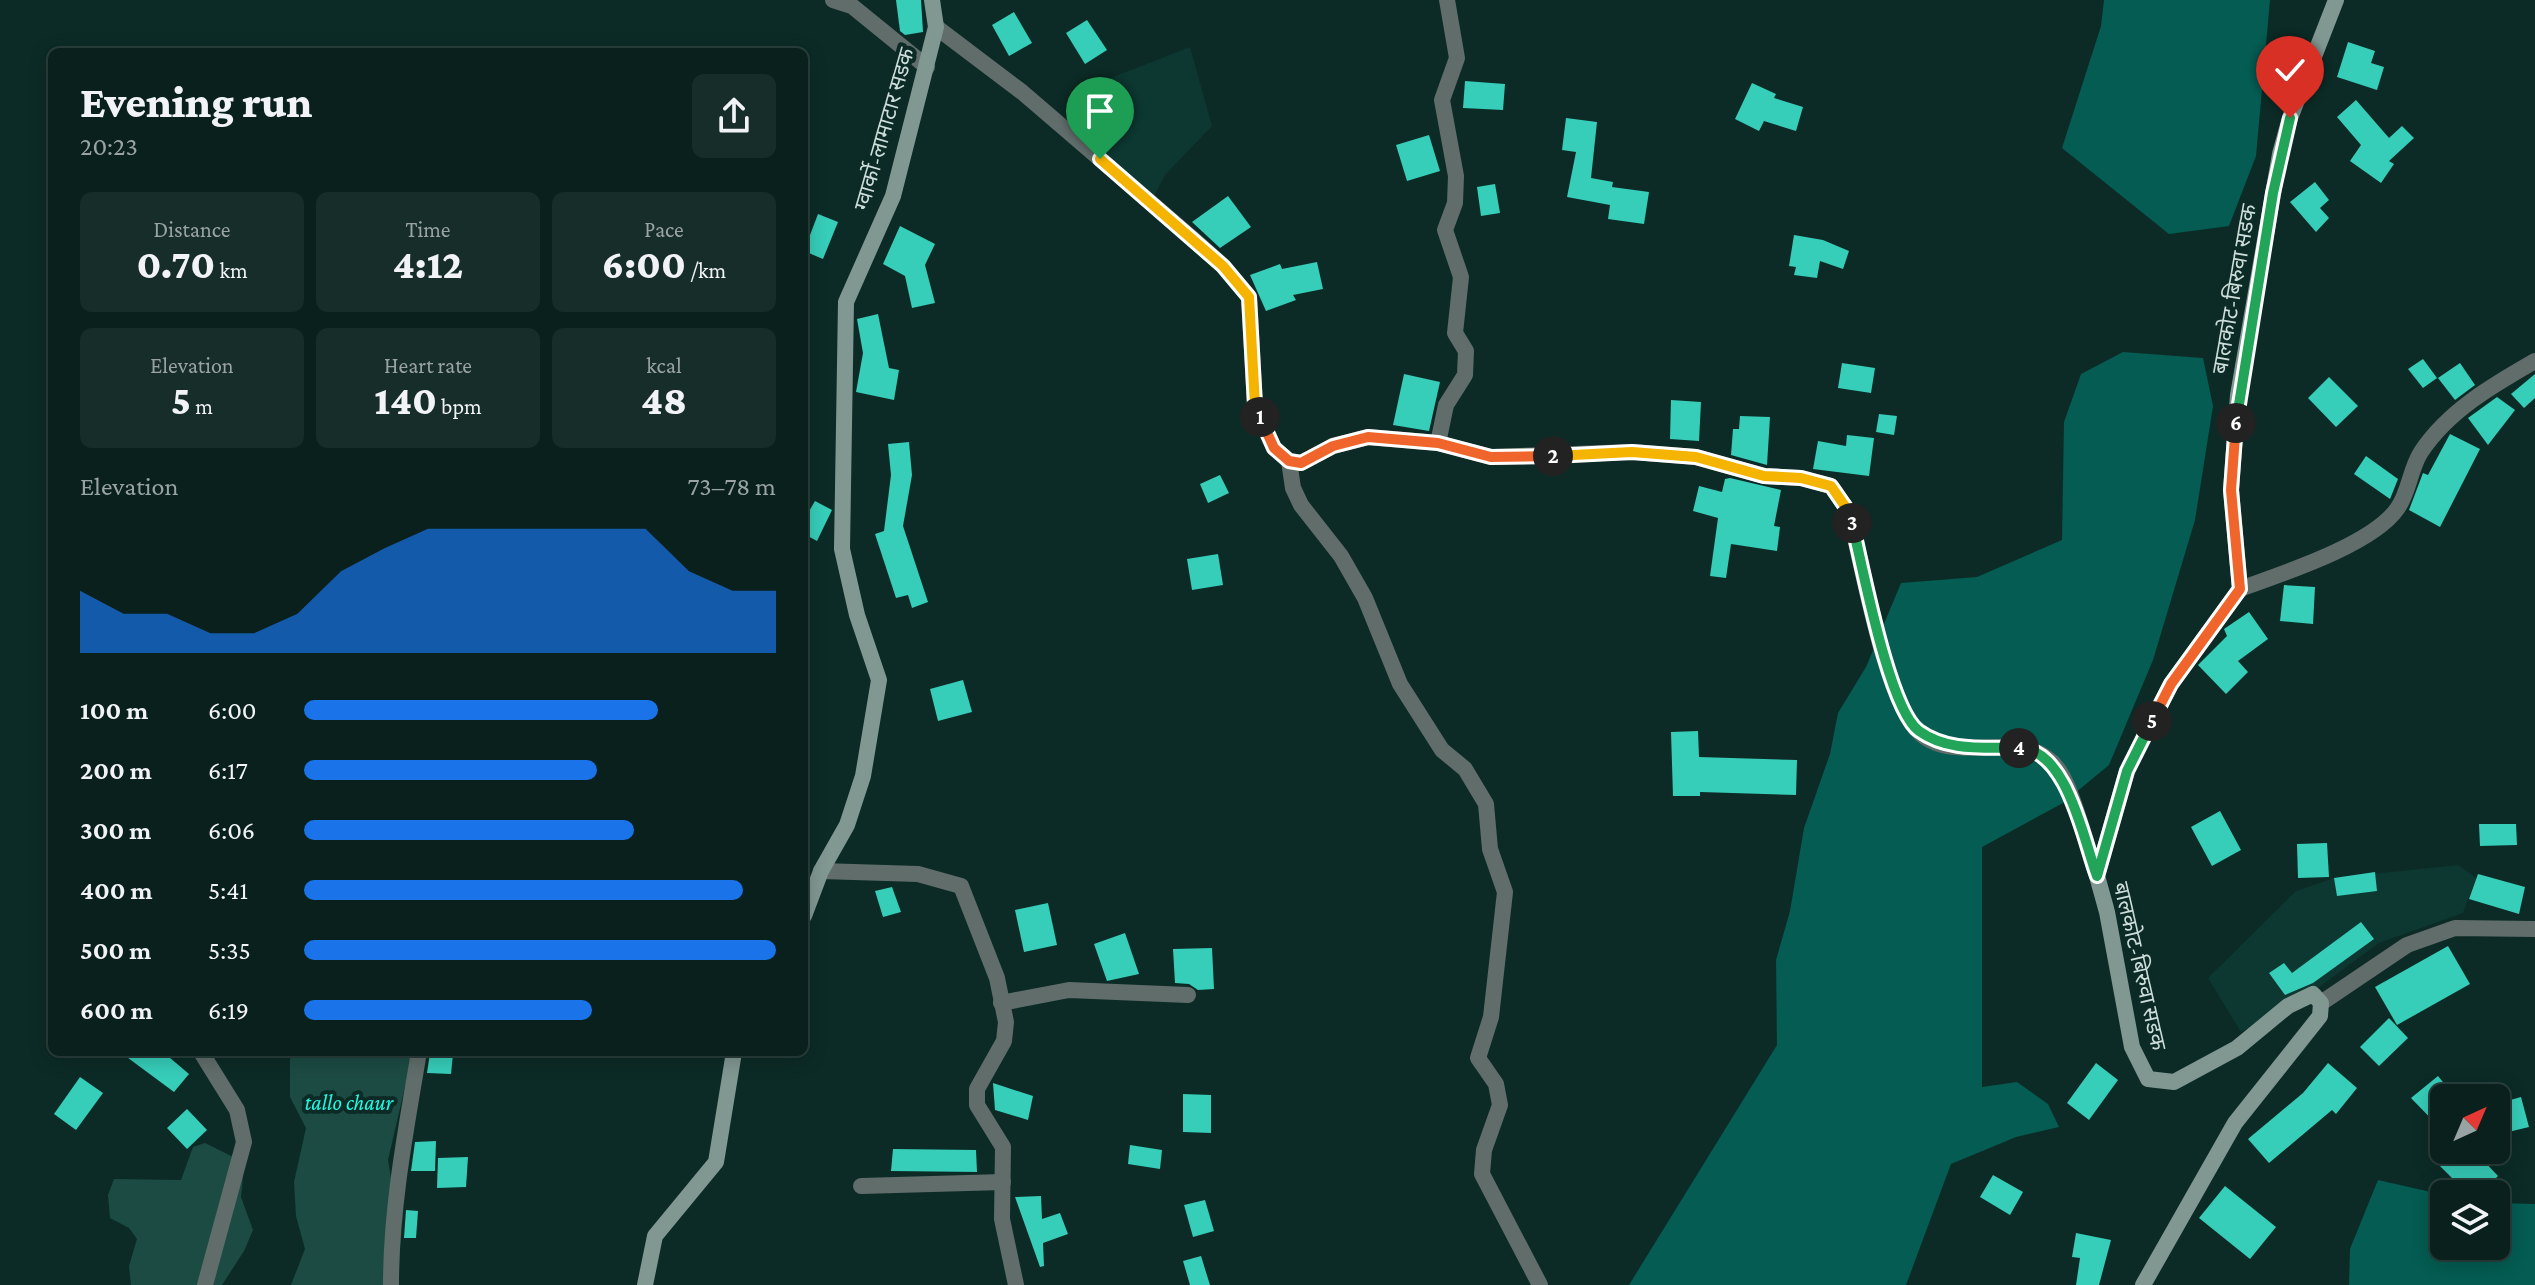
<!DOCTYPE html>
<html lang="en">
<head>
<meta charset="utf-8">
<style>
	:root { --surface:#09201c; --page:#172d29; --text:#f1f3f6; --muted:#99a3a3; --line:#293e3b; --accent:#1a73e8 }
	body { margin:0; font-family:"Crimson Pro","Noto Sans Devanagari",serif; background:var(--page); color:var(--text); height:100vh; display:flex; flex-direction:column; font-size:30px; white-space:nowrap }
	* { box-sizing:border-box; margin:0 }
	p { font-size:26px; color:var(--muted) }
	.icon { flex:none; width:44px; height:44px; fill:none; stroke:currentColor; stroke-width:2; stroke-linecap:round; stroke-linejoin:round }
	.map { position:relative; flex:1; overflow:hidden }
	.details { position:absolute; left:48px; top:48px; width:760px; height:1008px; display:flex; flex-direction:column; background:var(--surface); border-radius:12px; box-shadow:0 4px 20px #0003,0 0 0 2px var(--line) }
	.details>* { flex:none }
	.needle { width:52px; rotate:44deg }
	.buttons { position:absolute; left:2430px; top:1084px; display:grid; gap:16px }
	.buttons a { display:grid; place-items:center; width:80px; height:80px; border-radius:12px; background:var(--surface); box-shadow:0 4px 20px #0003,0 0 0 2px var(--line); font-size:40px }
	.pin { position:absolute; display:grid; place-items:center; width:68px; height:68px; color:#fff; margin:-82px -34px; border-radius:50% 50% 50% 0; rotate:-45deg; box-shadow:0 0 8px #0007 }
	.pin .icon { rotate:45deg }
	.km { position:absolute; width:40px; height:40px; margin:-20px; border-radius:50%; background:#222; color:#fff; font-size:22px; line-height:40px; text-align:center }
	.round { display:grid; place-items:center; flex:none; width:84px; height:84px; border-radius:12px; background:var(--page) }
	.summary { display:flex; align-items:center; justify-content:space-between; height:136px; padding:0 32px }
	h1 { font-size:44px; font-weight:800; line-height:60px }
	.metrics { display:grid; grid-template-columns:repeat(3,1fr); gap:12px; height:136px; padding:8px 32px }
	.metrics div { display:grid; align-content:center; border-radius:12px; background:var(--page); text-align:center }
	.metrics b { font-size:40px; font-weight:800 }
	.metrics small { font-size:22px; font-weight:400 }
	.metrics p { font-size:22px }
	.chart { height:224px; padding:16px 32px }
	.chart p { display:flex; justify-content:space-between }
	.chart svg { width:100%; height:144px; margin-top:8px; fill:var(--accent); opacity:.7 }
	ul { padding:0 32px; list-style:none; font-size:26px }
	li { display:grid; grid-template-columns:128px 96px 1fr; align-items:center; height:60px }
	li i { height:20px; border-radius:10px; background:var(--accent) }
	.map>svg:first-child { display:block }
	.built { fill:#0d3731 }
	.green { fill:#1c4b44 }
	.forest { fill:#045c52 }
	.building { fill:#36cdb9 }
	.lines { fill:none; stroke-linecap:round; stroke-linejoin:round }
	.minor { stroke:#606d6b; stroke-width:16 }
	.secondary { stroke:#819792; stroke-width:16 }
	.split-1-casing { stroke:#fff; stroke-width:16 }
	.split-2-casing { stroke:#fff; stroke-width:16 }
	.split-3-casing { stroke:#fff; stroke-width:16 }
	.split-4-casing { stroke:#fff; stroke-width:16 }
	.split-5-casing { stroke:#fff; stroke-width:16 }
	.split-6-casing { stroke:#fff; stroke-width:16 }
	.split-7-casing { stroke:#fff; stroke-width:16 }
	.split-1 { stroke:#f5b400; stroke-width:10 }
	.split-2 { stroke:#f0652b; stroke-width:10 }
	.split-3 { stroke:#f5b400; stroke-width:10 }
	.split-4 { stroke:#22a559; stroke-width:10 }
	.split-5 { stroke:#22a559; stroke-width:10 }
	.split-6 { stroke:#f0652b; stroke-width:10 }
	.split-7 { stroke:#22a559; stroke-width:10 }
	.labels { text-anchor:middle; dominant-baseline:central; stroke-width:8; stroke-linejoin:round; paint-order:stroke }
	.street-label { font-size:22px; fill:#cddeda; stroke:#0c2b26 }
	.park-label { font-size:22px; font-style:italic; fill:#20fbe2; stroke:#0c2b26 }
</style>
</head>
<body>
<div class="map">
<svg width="2535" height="1285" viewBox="0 0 2535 1285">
	<rect width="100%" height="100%" fill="#0c2b26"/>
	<g class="built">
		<polygon points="1190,47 1212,126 1165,175 1152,200 1069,114 1103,81"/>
		<polygon points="2458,865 2476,878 2463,913 2379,943 2293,1006 2241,1032 2208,978 2296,891 2334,878"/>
	</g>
	<g class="green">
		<polygon points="295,1052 413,1052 388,1160 395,1203 391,1285 291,1285 305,1249 296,1216 294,1182 306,1128 290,1097 290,1059"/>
		<polygon points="205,1143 239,1160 243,1177 241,1197 253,1230 244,1251 222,1285 131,1285 129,1266 137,1239 129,1228 110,1218 108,1195 114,1179 181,1180 193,1147"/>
	</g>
	<g class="forest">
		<polygon points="2104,0 2270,0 2256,156 2229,226 2169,234 2062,148 2101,26"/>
		<polygon points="2123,352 2203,358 2213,406 2195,520 2153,660 2109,765 2063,803 1982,847 1982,1087 2017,1082 2048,1104 2059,1127 2016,1137 1951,1164 1906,1285 1629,1285 1777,1045 1776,960 1790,911 1804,828 1830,754 1838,713 1866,667 1901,583 1977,577 2062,540 2064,422 2081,374"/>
		<polygon points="2378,1180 2444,1195 2444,1246 2496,1246 2496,1203 2535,1204 2535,1285 2349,1285 2350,1249"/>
	</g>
	<g class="building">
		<polygon points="896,0 921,0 923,32 905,35 900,31"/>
		<polygon points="1014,12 1032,43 1009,56 992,25"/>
		<polygon points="1087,20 1107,50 1085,64 1066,33"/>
		<polygon points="2348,42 2375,51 2371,63 2384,67 2377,90 2337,77"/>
		<polygon points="1465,81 1505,84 1503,110 1463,108"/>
		<polygon points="1752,83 1776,94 1774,98 1803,107 1796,131 1764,121 1759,131 1735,119"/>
		<polygon points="1091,92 1118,118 1096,141 1069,114"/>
		<polygon points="2356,100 2389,138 2402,126 2414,138 2389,161 2394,164 2381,183 2350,161 2361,145 2337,117"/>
		<polygon points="1566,118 1597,122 1591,178 1613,182 1612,187 1649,192 1644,224 1608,219 1610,205 1567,197 1576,152 1562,150"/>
		<polygon points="1429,135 1440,171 1407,181 1396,145"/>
		<polygon points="2315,182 2329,200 2320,208 2329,218 2316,232 2290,202"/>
		<polygon points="1495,184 1500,213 1481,216 1477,187"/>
		<polygon points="1228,196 1251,227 1220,248 1192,222"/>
		<polygon points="818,214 838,222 823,259 804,251"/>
		<polygon points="900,226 935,244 925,265 935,303 912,308 905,276 883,264"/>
		<polygon points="1794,235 1823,240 1849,251 1843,269 1820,261 1817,278 1794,275 1796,267 1789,266"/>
		<polygon points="1317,262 1323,289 1293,295 1296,300 1266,311 1250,275 1280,264 1282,269"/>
		<polygon points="878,314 889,368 899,370 894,400 856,392 863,353 857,319"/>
		<polygon points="2423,359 2437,378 2423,388 2408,369"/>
		<polygon points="1842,363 1875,368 1871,393 1838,388"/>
		<polygon points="2460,363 2475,385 2455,400 2438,378"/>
		<polygon points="1404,374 1440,382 1429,431 1393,425"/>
		<polygon points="2535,374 2535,398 2524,408 2511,394"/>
		<polygon points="2329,377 2358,406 2336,427 2308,398"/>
		<polygon points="2497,397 2515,410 2488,445 2468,418"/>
		<polygon points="1671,400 1701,402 1699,441 1670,439"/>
		<polygon points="1879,414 1897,416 1894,435 1876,432"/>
		<polygon points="1740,416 1770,417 1767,465 1731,455 1733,429 1739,429"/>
		<polygon points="2450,434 2480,449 2440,527 2409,510 2423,473 2428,475"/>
		<polygon points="1847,435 1874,438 1869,476 1813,469 1818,441 1846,446"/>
		<polygon points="909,442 912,475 903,526 928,602 912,608 908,595 896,598 875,534 884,531 891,475 888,444"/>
		<polygon points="2366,456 2398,479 2390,499 2354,474"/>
		<polygon points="1220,475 1229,493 1208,503 1200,484"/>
		<polygon points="1730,478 1781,490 1774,526 1780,527 1777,551 1731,544 1726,578 1710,576 1718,518 1693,511 1699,486 1722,492 1725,479"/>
		<polygon points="815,501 832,510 817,541 804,534 804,520"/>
		<polygon points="1218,554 1223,585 1192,590 1187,559"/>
		<polygon points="2284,585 2315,587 2313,624 2280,621"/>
		<polygon points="2249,612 2268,639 2238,661 2248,672 2226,694 2198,665 2227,636 2224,629"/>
		<polygon points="963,680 972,712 938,721 930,689"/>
		<polygon points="1698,731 1699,757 1797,760 1796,795 1700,792 1700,796 1673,796 1671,732"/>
		<polygon points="2220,811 2241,850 2212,866 2191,827"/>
		<polygon points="2479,824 2516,824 2517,845 2480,846"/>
		<polygon points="2327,843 2329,877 2298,878 2297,844"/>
		<polygon points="2375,872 2377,891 2337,896 2334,878"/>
		<polygon points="2478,874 2525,887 2519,914 2469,899"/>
		<polygon points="892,887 901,912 883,917 875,891"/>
		<polygon points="1048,903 1057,945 1024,952 1015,910"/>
		<polygon points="2361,922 2374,939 2313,983 2285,995 2269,973 2284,963 2292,973"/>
		<polygon points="1125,933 1139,974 1107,981 1094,944"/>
		<polygon points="2448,946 2470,984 2397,1025 2375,987"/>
		<polygon points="1212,948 1214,989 1198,990 1189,984 1175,983 1173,949"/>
		<polygon points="2389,1018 2408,1038 2379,1066 2360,1047"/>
		<polygon points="120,1052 163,1052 189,1074 174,1092"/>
		<polygon points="430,1053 453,1054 451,1074 427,1073"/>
		<polygon points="2096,1063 2118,1080 2089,1120 2067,1103"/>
		<polygon points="2328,1063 2357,1088 2336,1114 2332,1110 2269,1163 2248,1139 2303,1093"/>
		<polygon points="2438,1076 2456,1098 2444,1098 2444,1132 2411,1098"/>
		<polygon points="80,1077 103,1093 76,1130 54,1114"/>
		<polygon points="993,1083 1033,1096 1028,1120 995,1110"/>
		<polygon points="1183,1094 1211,1095 1211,1133 1183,1132"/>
		<polygon points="2521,1097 2529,1127 2496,1135 2496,1104"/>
		<polygon points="187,1109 207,1130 187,1149 167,1128"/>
		<polygon points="436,1141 435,1171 411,1171 415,1142"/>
		<polygon points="1130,1145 1162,1150 1160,1169 1128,1164"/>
		<polygon points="893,1149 976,1150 977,1172 891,1171"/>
		<polygon points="2456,1150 2489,1150 2481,1158 2498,1176 2480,1194 2468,1194 2440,1166"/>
		<polygon points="468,1157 466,1187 437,1188 438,1158"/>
		<polygon points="1993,1175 2023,1192 2010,1215 1980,1197"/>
		<polygon points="2225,1186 2276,1227 2250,1259 2199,1218"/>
		<polygon points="1041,1196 1042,1219 1060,1213 1068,1234 1043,1243 1044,1266 1040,1267 1015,1197"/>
		<polygon points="1205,1200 1214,1231 1193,1237 1184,1205"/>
		<polygon points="406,1210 418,1211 416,1238 404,1238"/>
		<polygon points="2076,1233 2111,1240 2099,1285 2076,1285 2080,1258 2072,1257"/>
		<polygon points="1201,1256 1210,1285 1190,1285 1183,1261"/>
	</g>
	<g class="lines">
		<g class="minor">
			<polyline points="833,0 852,6 927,67"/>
			<path d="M1447,0L1457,58L1442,100L1456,176L1455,203L1445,230L1461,277L1455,333L1466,351L1465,375L1446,405L1438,443L1491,457L1632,452L1696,457L1764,476L1801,478L1831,486L1849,512C1862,564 1884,691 1915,728C1952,772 2028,721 2060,772C2073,791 2088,851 2097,876"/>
			<polyline points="936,27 1022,92 1192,238 1223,266 1249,297 1255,405 1274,448 1289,461 1301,463 1333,446 1368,437 1438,443"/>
			<polyline points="1289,461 1293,488 1301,505 1341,556 1365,598 1400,684 1442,750 1465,769 1486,804 1490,849 1505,892 1491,1017 1478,1058 1496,1084 1500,1105 1484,1150 1482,1174 1540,1285"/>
			<path d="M2240,589C2281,574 2372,545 2397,509C2409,493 2410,469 2421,452C2448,411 2493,385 2535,361"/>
			<polyline points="821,871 918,874 961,886 997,978 1006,1022 1004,1041 977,1089 977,1105 1003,1147 1002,1219 1016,1285"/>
			<polyline points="1001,1003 1069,990 1188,995"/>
			<polyline points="2321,1003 2407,945 2455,928 2535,929"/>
			<polyline points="201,1052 237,1110 244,1142 205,1285"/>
			<polyline points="861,1186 1003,1182"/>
			<path d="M391,1285C391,1207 406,1129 419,1052"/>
		</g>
		<g class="secondary">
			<polyline points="804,916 821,871 847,825 863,776 879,680 857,615 842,549 846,302 893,196 936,27 932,0"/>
			<polyline points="645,1285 655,1236 716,1162 734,1052"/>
			<polyline points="2143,1285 2235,1123 2320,1016 2321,1003 2313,994 2288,1006 2237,1048 2174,1082 2148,1079 2132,1047 2107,912 2097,876 2127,771 2171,684 2240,589 2231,490 2238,395 2280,154 2290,118 2336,0"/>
		</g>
	</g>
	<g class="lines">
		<defs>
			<polyline id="split-1" points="1100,159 1223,266 1249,297 1255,405 1260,417"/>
			<polyline id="split-2" points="1260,417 1274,448 1289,461 1301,463 1333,446 1368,437 1438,443 1491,457 1553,456"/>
			<polyline id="split-3" points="1553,456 1632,452 1696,457 1764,476 1801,478 1831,486 1849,512 1852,523"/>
			<path id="split-4" d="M1852,523C1862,564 1889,710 1919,731C1948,752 1985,747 2019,748"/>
			<path id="split-5" d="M2019,748C2067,749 2083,838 2097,876L2127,771L2152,721"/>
			<polyline id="split-6" points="2152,721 2171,684 2240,589 2231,490 2236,423"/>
			<polyline id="split-7" points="2236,423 2273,193 2290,118"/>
		</defs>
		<use href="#split-1" class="split-1-casing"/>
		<use href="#split-2" class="split-2-casing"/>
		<use href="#split-3" class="split-3-casing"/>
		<use href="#split-4" class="split-4-casing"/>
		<use href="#split-5" class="split-5-casing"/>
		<use href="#split-6" class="split-6-casing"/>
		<use href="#split-7" class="split-7-casing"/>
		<use href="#split-1" class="split-1"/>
		<use href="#split-2" class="split-2"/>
		<use href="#split-3" class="split-3"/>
		<use href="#split-4" class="split-4"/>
		<use href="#split-5" class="split-5"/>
		<use href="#split-6" class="split-6"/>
		<use href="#split-7" class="split-7"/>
	</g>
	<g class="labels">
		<g class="street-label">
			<text transform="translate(884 129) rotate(-74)">ग्वार्को-लामाटार सडक</text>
			<text transform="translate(2234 289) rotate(-80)">बालकोट-बिरुवा सडक</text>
			<text transform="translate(2140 966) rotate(77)">बालकोट-बिरुवा सडक</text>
		</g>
		<g class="park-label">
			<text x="349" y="1102">tallo chaur</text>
		</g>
	</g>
</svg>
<div class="buttons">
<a><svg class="needle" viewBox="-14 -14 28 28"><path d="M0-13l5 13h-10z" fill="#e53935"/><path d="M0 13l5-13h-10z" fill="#99a3a3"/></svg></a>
<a><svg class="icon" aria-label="layers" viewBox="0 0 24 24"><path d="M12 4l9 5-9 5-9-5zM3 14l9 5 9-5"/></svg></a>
</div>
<div class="pin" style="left:1100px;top:159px;background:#1e9e55"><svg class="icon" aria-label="arrive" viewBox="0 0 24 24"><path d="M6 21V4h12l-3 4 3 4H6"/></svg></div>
<div class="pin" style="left:2290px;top:118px;background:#d93025"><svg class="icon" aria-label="check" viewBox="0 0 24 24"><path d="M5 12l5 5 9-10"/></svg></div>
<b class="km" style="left:1260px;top:417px">1</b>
<b class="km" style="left:1553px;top:456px">2</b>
<b class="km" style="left:1852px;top:523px">3</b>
<b class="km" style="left:2019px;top:748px">4</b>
<b class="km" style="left:2152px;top:721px">5</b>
<b class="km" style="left:2236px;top:423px">6</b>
<section class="details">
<div class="summary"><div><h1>Evening run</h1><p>20:23</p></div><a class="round"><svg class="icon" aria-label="share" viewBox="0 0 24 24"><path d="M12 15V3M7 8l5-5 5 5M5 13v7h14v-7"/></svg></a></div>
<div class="metrics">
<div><p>Distance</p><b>0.70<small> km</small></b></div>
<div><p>Time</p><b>4:12</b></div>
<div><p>Pace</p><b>6:00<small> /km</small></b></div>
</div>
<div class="metrics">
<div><p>Elevation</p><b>5<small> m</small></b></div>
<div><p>Heart rate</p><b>140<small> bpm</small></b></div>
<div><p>kcal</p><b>48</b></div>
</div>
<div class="chart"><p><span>Elevation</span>73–78 m</p>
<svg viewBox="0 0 160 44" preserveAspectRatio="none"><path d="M0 44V25L10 32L20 32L30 38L40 38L50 32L60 19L70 12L80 6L90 6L100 6L110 6L120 6L130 6L140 19L150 25L160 25V44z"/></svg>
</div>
<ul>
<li><b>100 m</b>6:00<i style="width:75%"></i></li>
<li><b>200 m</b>6:17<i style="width:62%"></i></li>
<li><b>300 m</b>6:06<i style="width:70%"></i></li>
<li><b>400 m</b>5:41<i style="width:93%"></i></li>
<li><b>500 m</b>5:35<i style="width:100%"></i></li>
<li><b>600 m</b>6:19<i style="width:61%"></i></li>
</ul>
</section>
</div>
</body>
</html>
